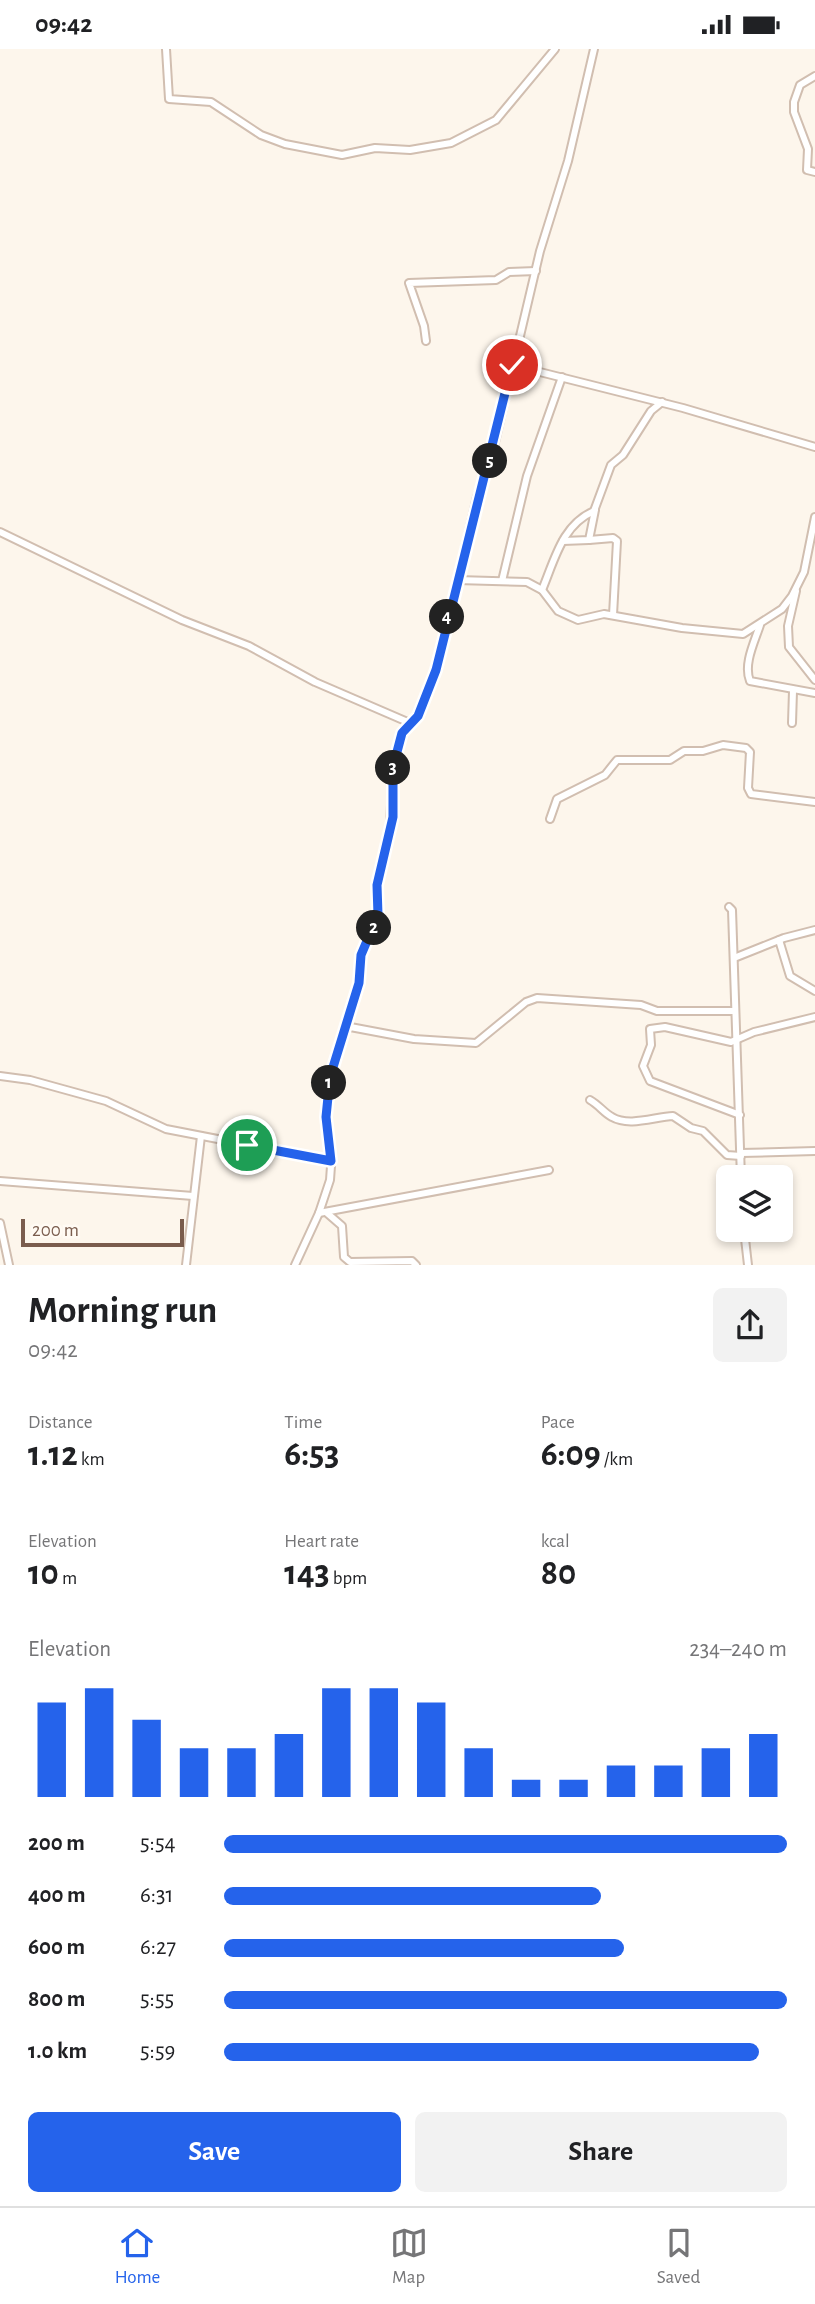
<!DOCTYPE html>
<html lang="en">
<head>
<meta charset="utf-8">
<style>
	:root { --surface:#fff; --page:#f2f2f2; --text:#202124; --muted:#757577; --line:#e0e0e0; --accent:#2563eb }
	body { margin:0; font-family:"Alegreya Sans",sans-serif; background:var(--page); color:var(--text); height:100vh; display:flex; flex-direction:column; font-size:26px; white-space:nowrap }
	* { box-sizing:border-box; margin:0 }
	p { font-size:23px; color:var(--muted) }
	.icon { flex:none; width:38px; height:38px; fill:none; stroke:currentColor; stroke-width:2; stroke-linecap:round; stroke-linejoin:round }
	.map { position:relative; height:1216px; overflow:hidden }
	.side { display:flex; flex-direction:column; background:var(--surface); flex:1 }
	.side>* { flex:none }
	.controls { position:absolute; left:716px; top:1116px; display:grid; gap:14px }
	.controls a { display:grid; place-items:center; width:77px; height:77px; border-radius:10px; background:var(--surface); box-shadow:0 4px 10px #0003; font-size:35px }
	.scale { position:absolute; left:21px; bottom:18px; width:163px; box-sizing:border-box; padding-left:7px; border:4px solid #7a5c4d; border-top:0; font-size:19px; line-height:24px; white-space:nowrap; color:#7a5c4d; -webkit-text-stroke:5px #fffaf3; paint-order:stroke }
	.pin { position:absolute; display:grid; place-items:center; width:60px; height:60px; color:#fff; margin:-30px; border:4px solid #fff; border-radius:50%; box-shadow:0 2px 7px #0007 }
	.km { position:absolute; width:35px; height:35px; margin:-18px; border-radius:50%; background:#222; color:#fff; font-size:19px; line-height:35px; text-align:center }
	.round { display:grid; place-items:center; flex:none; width:74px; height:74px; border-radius:10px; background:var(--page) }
	.summary { display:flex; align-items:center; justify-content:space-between; height:119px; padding:0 28px }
	h1 { font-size:38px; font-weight:700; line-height:52px }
	.figures { display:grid; grid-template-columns:repeat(3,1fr); gap:10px; height:119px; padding:7px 28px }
	.figures div { display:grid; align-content:center }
	.figures b { font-size:35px; font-weight:700 }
	.figures small { font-size:19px; font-weight:400 }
	.figures p { font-size:19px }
	.chart { height:196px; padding:14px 28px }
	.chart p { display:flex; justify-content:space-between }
	.chart svg { width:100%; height:126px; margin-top:7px; stroke:var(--accent); stroke-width:6 }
	.primary-button { display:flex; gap:14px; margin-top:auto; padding:14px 28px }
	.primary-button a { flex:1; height:80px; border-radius:10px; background:var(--accent); color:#fff; font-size:28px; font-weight:700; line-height:80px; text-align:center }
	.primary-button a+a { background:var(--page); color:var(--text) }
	ul { padding:0 28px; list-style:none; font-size:23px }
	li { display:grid; grid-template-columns:112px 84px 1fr; align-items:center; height:52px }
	li i { height:18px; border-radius:9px; background:var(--accent) }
	.status { display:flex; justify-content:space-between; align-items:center; height:49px; padding:0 35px; background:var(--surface); direction:ltr }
	.status svg { height:19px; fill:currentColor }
	.tab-bar { display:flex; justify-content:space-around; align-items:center; height:98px; border-top:2px solid var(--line); background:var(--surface); font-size:19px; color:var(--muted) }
	.tab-bar a { display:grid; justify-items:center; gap:4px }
	.tab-bar .active { color:var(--accent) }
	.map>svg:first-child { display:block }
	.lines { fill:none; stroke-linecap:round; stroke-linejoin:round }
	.minor-casing { stroke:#d1beb0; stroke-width:10 }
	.minor { stroke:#fff; stroke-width:6 }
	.route-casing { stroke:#fff; stroke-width:14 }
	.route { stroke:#2563eb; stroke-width:9 }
</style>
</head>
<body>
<div class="status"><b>09:42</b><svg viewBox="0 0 49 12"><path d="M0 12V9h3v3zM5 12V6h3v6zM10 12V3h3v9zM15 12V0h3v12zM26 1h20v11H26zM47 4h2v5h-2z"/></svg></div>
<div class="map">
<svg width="815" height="1216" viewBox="0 0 815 1216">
	<rect width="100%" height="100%" fill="#fdf6ec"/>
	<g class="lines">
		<defs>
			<g id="minor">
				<polyline points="166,0 169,50 211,53 261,86 285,95 342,106 375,99 410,101 451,94 496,71 555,0"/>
				<polyline points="815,27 800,36 794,53 794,63 808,100 807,121 815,123"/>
				<polyline points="426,292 424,277 409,234 496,231 509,223 536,222"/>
				<polyline points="512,316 683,359 815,398"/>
				<polyline points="0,483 182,571 249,597 315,633 410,674"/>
				<polyline points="589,491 613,489 617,492 613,566"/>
				<polyline points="563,492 589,491 595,461"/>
				<polyline points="457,531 527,533 542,541 558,562 578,571 604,565 682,579 743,585 782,560 792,547 804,523 815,468"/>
				<polyline points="502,532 527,427 562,328"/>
				<path d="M542,541C555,510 562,476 594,462L611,416L623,406L651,362L662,353"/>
				<polyline points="796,542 788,577 789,598 815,631"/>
				<path d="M760,576C755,592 743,615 750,632L815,644"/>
				<polyline points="792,674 793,642"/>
				<polyline points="550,770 557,750 605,726 617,711 670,711 684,702 703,702 723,696 746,699 750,703 748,739 751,745 815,753"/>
				<polyline points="729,858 732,861 741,1129"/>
				<polyline points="779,891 790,927 815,942"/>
				<polyline points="734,909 784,889 815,881"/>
				<polyline points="345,977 414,990 476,994 526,953 537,949 641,956 657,962 734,962"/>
				<polyline points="0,1027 30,1031 106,1052 166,1080 331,1112"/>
				<path d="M590,1051C599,1056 604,1064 612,1068C629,1078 654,1068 673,1067L691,1079L703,1082L727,1106L741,1107"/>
				<polyline points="740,1066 650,1032 643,1017 651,996 650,980 665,978 731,993 754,983 815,968"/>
				<polyline points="741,1104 815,1102"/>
				<polyline points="0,1132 193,1147"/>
				<polyline points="319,1164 549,1121"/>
				<polyline points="327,1164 342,1177 344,1208 350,1213 412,1212 416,1216"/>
				<polyline points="0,1174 9,1216"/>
				<polyline points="744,1181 748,1216"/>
				<polyline points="186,1216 201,1087"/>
				<polyline points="295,1216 319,1164 330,1131 331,1117 326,1068 330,1028 359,934 361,906 378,866 377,836 390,785 392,727 399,692 407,676 418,667 436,621 477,448 491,410 540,202 568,112 594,0"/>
			</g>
		</defs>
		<use href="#minor" class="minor-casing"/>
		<use href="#minor" class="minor"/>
	</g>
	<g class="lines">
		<defs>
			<polyline id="route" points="247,1096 331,1112 326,1068 330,1028 359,934 361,906 378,866 377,836 393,768 393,718 402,684 418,667 436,621 512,316"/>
		</defs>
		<use href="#route" class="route-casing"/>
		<use href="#route" class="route"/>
	</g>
</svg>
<div class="controls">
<a><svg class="icon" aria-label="layers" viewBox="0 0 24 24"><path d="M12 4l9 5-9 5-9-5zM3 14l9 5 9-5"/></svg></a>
</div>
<div class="scale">200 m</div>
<div class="pin" style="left:247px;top:1096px;background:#1e9e55"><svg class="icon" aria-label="arrive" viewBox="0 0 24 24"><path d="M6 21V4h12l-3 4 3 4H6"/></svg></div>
<div class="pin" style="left:512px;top:316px;background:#d93025"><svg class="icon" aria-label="check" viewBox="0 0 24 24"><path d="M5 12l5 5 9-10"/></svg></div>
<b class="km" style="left:329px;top:1034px">1</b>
<b class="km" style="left:374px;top:879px">2</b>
<b class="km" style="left:393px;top:719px">3</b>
<b class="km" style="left:447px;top:568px">4</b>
<b class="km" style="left:490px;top:412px">5</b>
</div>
<section class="side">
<div class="summary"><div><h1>Morning run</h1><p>09:42</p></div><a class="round"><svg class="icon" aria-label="share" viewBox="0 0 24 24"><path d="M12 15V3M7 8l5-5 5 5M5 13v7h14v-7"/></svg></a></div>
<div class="figures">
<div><p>Distance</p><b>1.12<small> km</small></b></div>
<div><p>Time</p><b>6:53</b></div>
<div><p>Pace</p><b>6:09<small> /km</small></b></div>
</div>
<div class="figures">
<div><p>Elevation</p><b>10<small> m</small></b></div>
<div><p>Heart rate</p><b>143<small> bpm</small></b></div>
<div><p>kcal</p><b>80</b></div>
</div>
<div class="chart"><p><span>Elevation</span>234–240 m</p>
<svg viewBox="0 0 160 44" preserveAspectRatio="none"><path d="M5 44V11M15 44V6M25 44V17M35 44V27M45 44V27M55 44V22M65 44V6M75 44V6M85 44V11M95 44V27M105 44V38M115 44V38M125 44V33M135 44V33M145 44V27M155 44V22"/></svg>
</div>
<ul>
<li><b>200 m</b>5:54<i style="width:100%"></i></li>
<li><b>400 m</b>6:31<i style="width:67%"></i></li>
<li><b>600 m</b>6:27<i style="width:71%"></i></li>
<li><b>800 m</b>5:55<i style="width:100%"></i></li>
<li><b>1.0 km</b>5:59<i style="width:95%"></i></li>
</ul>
<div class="primary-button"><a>Save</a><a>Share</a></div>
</section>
<nav class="tab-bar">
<a class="active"><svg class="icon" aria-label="home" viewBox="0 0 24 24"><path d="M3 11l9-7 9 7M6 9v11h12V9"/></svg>Home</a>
<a><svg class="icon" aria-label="map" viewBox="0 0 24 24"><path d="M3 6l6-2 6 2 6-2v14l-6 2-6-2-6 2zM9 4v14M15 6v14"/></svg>Map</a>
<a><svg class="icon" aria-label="saved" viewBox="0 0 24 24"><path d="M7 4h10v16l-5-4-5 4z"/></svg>Saved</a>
</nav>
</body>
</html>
